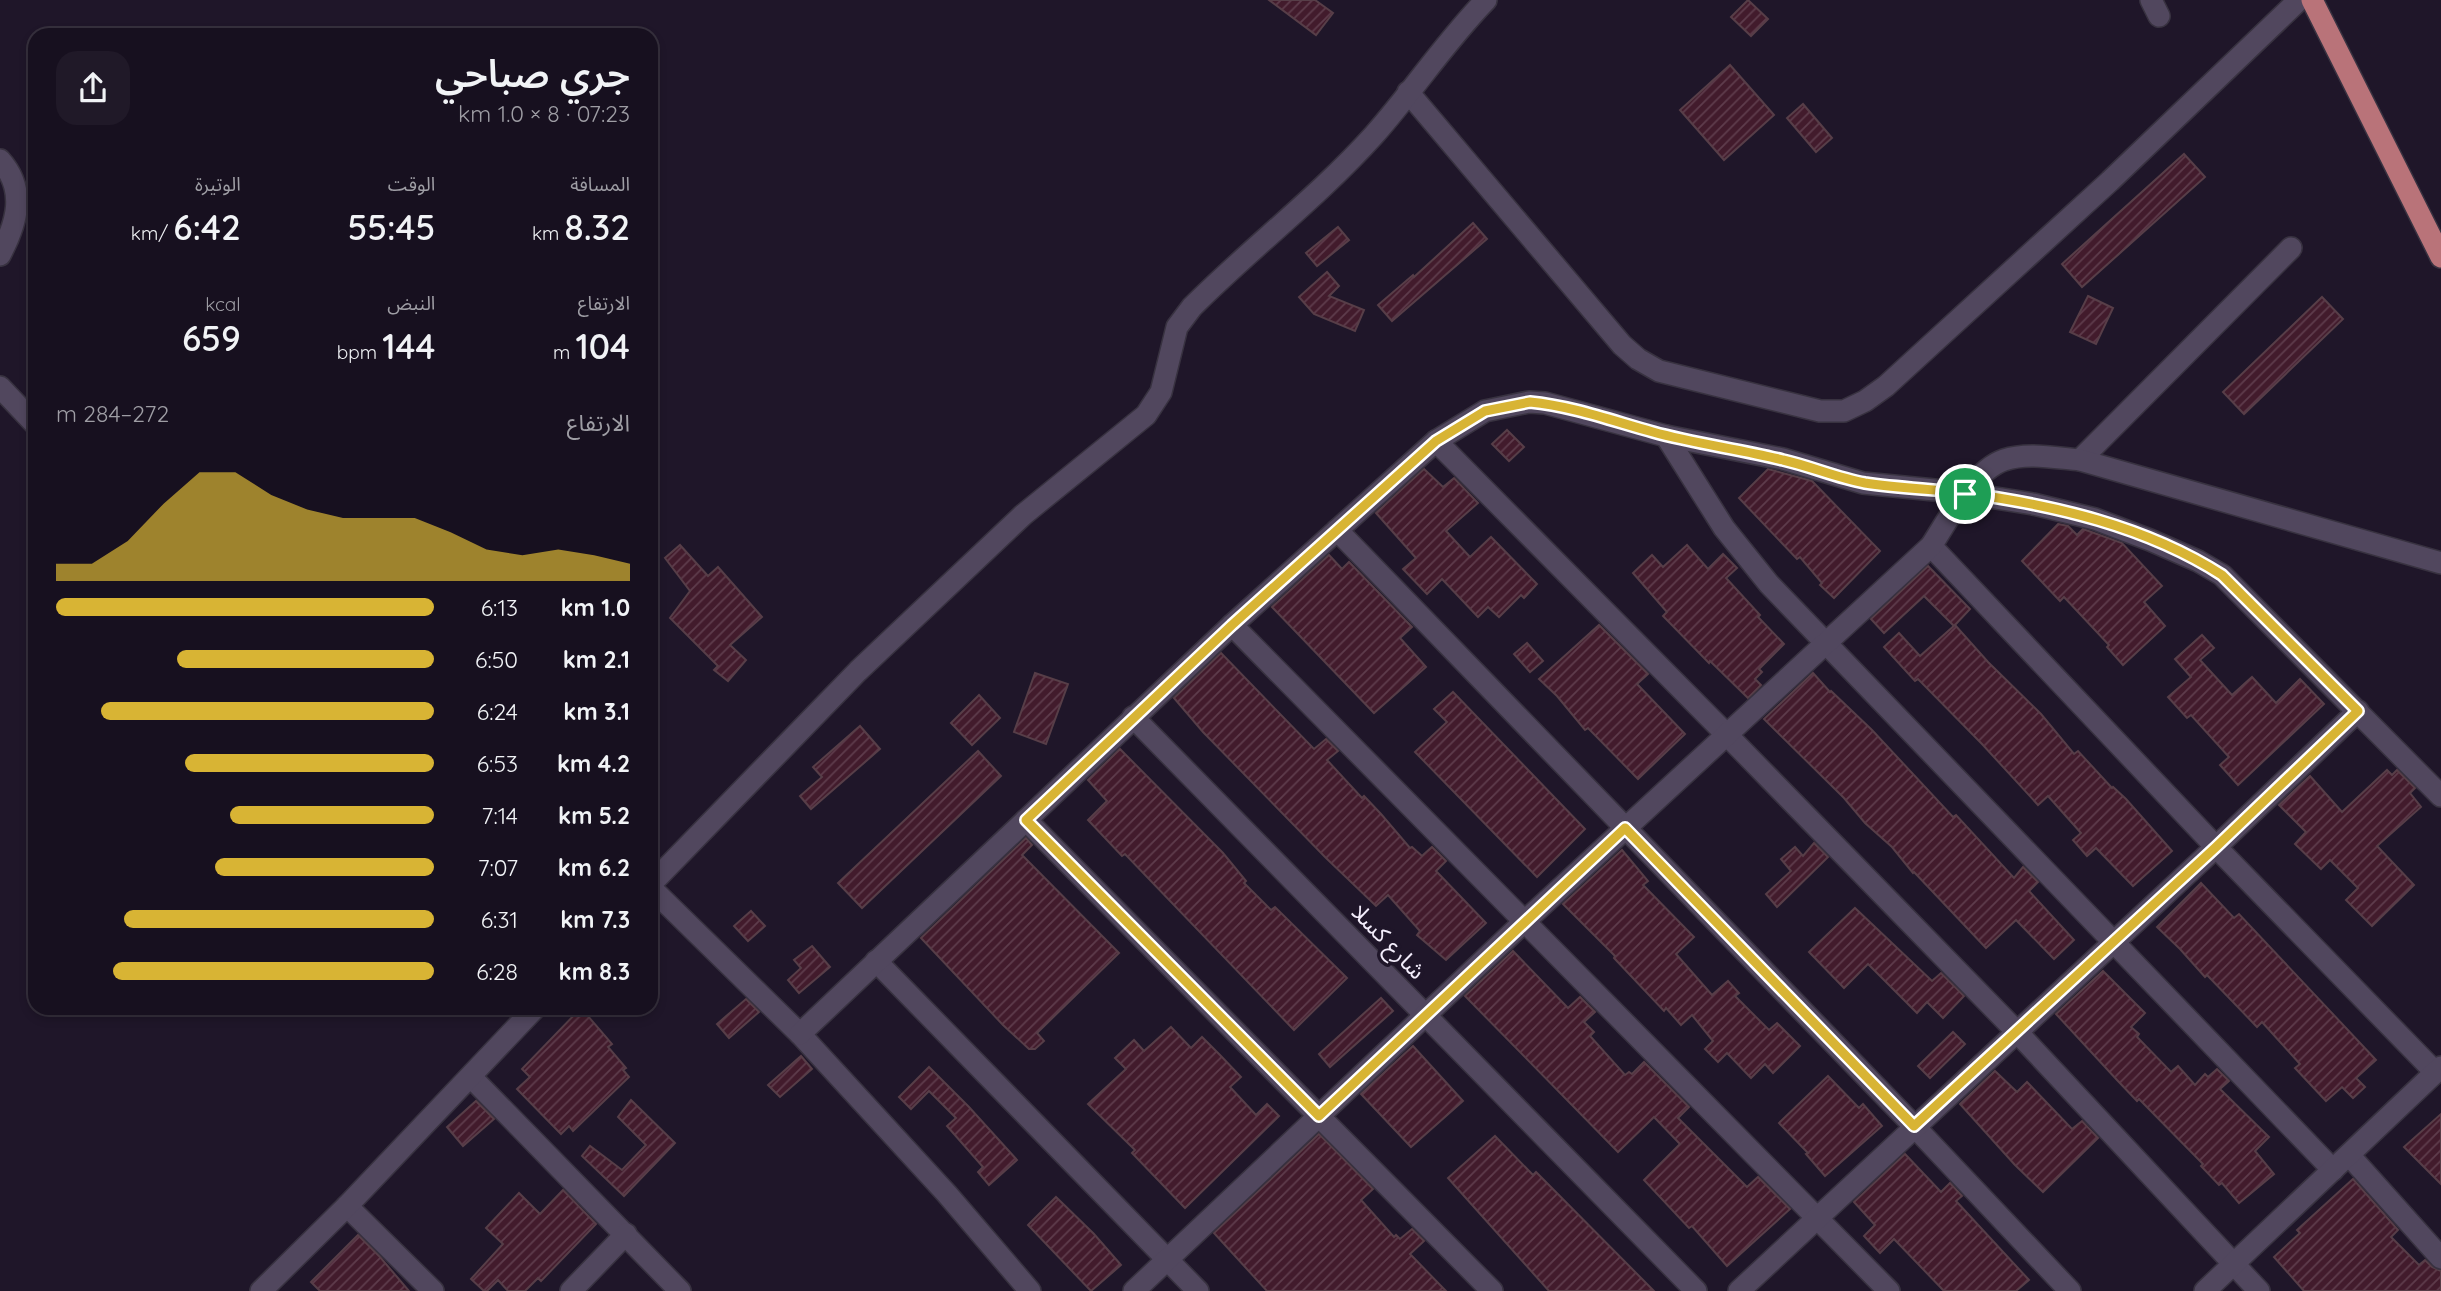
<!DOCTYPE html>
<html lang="ar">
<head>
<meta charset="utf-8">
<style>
	:root { --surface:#17101f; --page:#201928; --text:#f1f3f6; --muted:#9e9da4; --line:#36303d; --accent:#d8b434 }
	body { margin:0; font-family:Quicksand,"Noto Sans Arabic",sans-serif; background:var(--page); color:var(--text); direction:rtl; height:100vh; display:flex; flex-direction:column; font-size:26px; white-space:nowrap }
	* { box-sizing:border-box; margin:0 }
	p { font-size:23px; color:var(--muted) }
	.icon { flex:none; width:38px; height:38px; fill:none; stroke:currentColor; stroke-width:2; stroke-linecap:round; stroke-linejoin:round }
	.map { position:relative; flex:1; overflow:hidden; direction:ltr }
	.drawer { position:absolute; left:28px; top:28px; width:630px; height:987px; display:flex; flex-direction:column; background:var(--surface); border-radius:21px; box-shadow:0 4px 10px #0003,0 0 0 2px var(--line); direction:rtl }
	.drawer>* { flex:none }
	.pin { position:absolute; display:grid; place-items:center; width:60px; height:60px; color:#fff; margin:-30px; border:4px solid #fff; border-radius:50%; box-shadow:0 2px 7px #0007 }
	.round { display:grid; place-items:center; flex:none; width:74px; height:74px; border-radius:21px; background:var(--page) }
	.overview { display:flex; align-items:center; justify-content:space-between; height:119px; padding:0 28px }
	h1 { font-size:38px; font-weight:600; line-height:52px }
	.stats { display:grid; grid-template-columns:repeat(3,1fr); gap:10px; height:119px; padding:7px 28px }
	.stats div { display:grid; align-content:center }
	.stats b { font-size:35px; font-weight:600 }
	.stats small { font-size:19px; font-weight:400 }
	.stats p { font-size:19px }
	.chart { height:196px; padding:14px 28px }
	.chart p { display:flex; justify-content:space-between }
	.chart svg { width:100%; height:126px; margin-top:7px; fill:var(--accent); opacity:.7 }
	ul { padding:0 28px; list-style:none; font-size:23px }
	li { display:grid; grid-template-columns:112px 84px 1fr; align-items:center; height:52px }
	li i { height:18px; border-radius:9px; background:var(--accent) }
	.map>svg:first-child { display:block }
	.building { fill:url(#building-hatch); stroke:#573e48; stroke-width:2 }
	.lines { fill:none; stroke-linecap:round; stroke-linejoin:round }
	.minor-casing { stroke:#383240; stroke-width:24 }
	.major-casing { stroke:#383240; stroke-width:24 }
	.minor { stroke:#51475e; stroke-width:21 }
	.major { stroke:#b97379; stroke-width:21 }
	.route-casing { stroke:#fff; stroke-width:14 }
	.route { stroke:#d8b434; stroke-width:9 }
	.labels { text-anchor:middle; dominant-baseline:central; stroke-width:7; stroke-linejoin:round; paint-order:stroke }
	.street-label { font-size:23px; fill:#f3edfb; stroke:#1f1629 }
</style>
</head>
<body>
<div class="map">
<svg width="2441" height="1291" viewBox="0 0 2441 1291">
	<defs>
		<pattern id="building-hatch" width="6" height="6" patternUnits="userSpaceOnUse" patternTransform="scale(1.75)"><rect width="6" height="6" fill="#421b2c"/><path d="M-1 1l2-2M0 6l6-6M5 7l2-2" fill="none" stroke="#5e3c4c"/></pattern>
	</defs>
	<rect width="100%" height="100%" fill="#1f1629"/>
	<g class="building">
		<polygon points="1269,0 1315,0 1333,13 1316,35"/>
		<polygon points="1748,0 1768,19 1751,36 1731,17"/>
		<polygon points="1730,65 1774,115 1724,160 1680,110"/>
		<polygon points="1803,104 1832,138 1816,152 1787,118"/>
		<polygon points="2184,154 2205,177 2082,287 2062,264"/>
		<polygon points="1473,223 1487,239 1392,321 1378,305 1413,275 1414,277"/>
		<polygon points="1338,227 1349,240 1317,266 1306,253"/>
		<polygon points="1327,272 1339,286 1329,296 1364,310 1355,331 1314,314 1299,297"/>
		<polygon points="2088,296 2113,308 2096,344 2070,332"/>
		<polygon points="2322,297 2343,319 2244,414 2223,392"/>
		<polygon points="1507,430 1524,447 1509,461 1492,444"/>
		<polygon points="1424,469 1443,487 1454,478 1478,503 1446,531 1470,557 1491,537 1537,584 1524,598 1521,595 1499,617 1488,607 1478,617 1442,579 1427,594 1403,569 1416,558 1376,513"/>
		<polygon points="1768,469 1812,481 1880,551 1834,598 1820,585 1822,583 1800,557 1797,559 1739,498"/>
		<polygon points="2058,524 2068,526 2077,535 2083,529 2122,543 2162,586 2144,602 2165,626 2123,665 2107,647 2109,645 2064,597 2060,601 2022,561"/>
		<polygon points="680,545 708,576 718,567 762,617 730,645 746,660 728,681 714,670 718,666 670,618 690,591 665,558"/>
		<polygon points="1687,545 1708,569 1723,554 1737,568 1726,578 1760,615 1758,617 1784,644 1759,669 1762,672 1755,679 1761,685 1748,698 1710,661 1709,663 1663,616 1667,612 1633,573 1652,555 1663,567"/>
		<polygon points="1329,555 1342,569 1349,562 1412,627 1400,638 1426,667 1374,713 1272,607"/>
		<polygon points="1928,566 1970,609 1954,626 1924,596 1884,633 1871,619"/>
		<polygon points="1599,625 1648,674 1637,684 1685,734 1638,779 1588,728 1585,730 1557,696 1539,679"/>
		<polygon points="1955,625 1988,662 2041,714 2074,754 2078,751 2112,788 2113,787 2126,799 2172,851 2133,886 2096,848 2087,856 2073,840 2081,833 2048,796 2038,805 1982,744 1918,679 1915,681 1884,647 1899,633 1920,656"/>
		<polygon points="2202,635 2214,648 2200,660 2232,695 2252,677 2276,703 2300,679 2324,704 2238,785 2220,765 2229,757 2191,715 2187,718 2168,697 2191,677 2175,659"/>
		<polygon points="1527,643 1543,661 1530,672 1514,654"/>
		<polygon points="1221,653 1314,749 1326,739 1338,751 1327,760 1362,798 1364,796 1381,814 1410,848 1412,847 1422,856 1432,847 1446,861 1436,871 1486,923 1446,960 1417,935 1420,931 1388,895 1376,906 1326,858 1203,732 1174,698"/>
		<polygon points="1035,673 1068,684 1046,744 1014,732"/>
		<polygon points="1813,673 1830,692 1831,691 1872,730 1953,817 1956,815 2014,878 2023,867 2038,882 2029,891 2074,940 2054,959 2016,920 1986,948 1914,872 1913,873 1892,847 1865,823 1844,798 1764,719"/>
		<polygon points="1453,692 1585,829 1537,877 1415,752 1447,722 1434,709"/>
		<polygon points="979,695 1000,718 972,745 951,723"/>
		<polygon points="860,726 880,749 811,809 800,796 822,777 813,767"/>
		<polygon points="1120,749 1223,853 1246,881 1244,883 1271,910 1275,907 1347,978 1294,1030 1125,854 1122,856 1088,820 1107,801 1088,780"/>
		<polygon points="978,751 1001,776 862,908 838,883"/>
		<polygon points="2387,770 2392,775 2397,770 2415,788 2410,793 2421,807 2377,846 2414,885 2372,926 2346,900 2358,888 2330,860 2321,869 2295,844 2306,832 2279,805 2310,776 2342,812"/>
		<polygon points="1026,838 1032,845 1022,855 1119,953 1037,1033 1044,1041 1035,1049 1029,1049 1003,1025 921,938"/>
		<polygon points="1814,843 1828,857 1777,907 1766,894 1791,871 1781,859 1795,847 1803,856"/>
		<polygon points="1622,850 1648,881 1643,885 1694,937 1676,954 1712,995 1728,981 1739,993 1735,996 1769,1030 1777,1023 1800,1046 1773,1073 1765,1064 1751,1078 1727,1053 1718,1062 1705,1049 1713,1041 1692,1015 1681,1025 1666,1008 1664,1011 1614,958 1615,956 1563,904"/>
		<polygon points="2201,883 2234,918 2239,914 2376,1060 2356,1078 2365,1087 2353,1098 2342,1087 2326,1101 2295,1068 2300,1064 2262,1022 2257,1027 2207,975 2205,977 2180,949 2157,927"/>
		<polygon points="1855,908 1932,981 1941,973 1964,996 1943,1018 1927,1002 1917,1013 1868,964 1844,988 1809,952"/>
		<polygon points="751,911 765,926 748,941 734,926"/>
		<polygon points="812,946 830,967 799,993 788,980 801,968 794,960"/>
		<polygon points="1513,951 1568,1008 1580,997 1595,1012 1584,1022 1594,1032 1590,1036 1625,1075 1629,1072 1632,1074 1644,1062 1689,1107 1678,1118 1747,1187 1758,1177 1790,1209 1727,1266 1692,1226 1689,1228 1644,1180 1680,1144 1654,1117 1618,1152 1465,996"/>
		<polygon points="2103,971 2145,1013 2131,1027 2139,1034 2137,1037 2171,1072 2178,1066 2195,1085 2205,1074 2208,1077 2217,1069 2229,1081 2220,1089 2269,1137 2255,1151 2274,1174 2239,1203 2222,1183 2219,1185 2201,1166 2203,1164 2139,1099 2137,1101 2117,1080 2056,1014"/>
		<polygon points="1381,998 1393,1011 1330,1067 1319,1054"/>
		<polygon points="746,999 759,1012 729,1038 717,1024"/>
		<polygon points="581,1008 612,1044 608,1047 626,1068 623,1070 629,1077 573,1131 569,1126 561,1134 517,1089 530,1077 522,1069"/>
		<polygon points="1171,1027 1191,1048 1202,1037 1220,1055 1241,1077 1230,1087 1256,1115 1267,1104 1279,1116 1185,1208 1132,1153 1135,1150 1088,1104 1126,1069 1115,1058 1134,1040 1144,1051"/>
		<polygon points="1953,1032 1965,1044 1930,1078 1918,1066"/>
		<polygon points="1413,1046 1463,1101 1411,1147 1361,1094"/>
		<polygon points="801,1056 812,1069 780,1097 768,1085"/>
		<polygon points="929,1067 969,1107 1017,1160 989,1185 978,1172 983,1167 947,1126 956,1118 929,1091 911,1109 899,1097"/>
		<polygon points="1995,1071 2017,1092 2027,1082 2072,1129 2082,1121 2098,1138 2043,1192 2015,1165 1960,1104"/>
		<polygon points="1828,1076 1859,1108 1863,1104 1882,1126 1825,1176 1806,1154 1808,1153 1779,1123"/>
		<polygon points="631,1100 675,1143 624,1196 582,1156 590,1146 622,1170 646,1145 618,1117"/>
		<polygon points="476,1101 494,1119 463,1146 447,1127"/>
		<polygon points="2441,1114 2441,1184 2404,1147"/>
		<polygon points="1319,1134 1373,1189 1361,1200 1394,1237 1396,1235 1400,1239 1412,1229 1424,1241 1410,1254 1446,1291 1267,1291 1214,1233"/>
		<polygon points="1495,1136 1533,1175 1536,1172 1654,1291 1549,1291 1448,1178"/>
		<polygon points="1905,1154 1941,1192 1950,1183 1962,1196 1956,1201 2029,1280 2016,1291 1944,1291 1894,1239 1880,1253 1864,1236 1875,1225 1854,1202"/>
		<polygon points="2353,1179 2398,1230 2391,1237 2419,1265 2425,1260 2432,1267 2441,1271 2441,1291 2304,1291 2274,1257 2300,1233 2297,1230"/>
		<polygon points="563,1190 596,1224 541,1281 538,1278 525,1291 508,1291 498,1280 487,1291 484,1291 471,1279 503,1244 486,1228 519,1193 540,1214"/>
		<polygon points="1056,1197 1094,1234 1121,1265 1091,1291 1028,1225"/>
		<polygon points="358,1235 380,1257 409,1291 320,1291 311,1282"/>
	</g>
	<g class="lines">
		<defs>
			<g id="minor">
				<polyline points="2151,0 2159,16"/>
				<polyline points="1408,92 1622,345 1638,359 1659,371 1820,411 1844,411 1865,401 1886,386 2110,181 2299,0"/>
				<path d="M0,160C27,190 17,223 0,255"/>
				<polyline points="0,387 35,424"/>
				<polyline points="1666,436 1724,528 1769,584 2333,1170"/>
				<polyline points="1436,441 1727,735 2017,1032 2259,1291"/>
				<polyline points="2080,460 2291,248"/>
				<polyline points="1337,530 1914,1126 2070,1291"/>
				<polyline points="1931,546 2216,847 2435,1072"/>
				<polyline points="1232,625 1889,1291"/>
				<polyline points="1133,717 1696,1291"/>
				<polyline points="1026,820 1492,1291"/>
				<path d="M651,884L858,671L1023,515L1146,415L1161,392L1177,327L1192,307C1251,248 1318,197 1374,135C1413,91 1445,42 1486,0"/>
				<polyline points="651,888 800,1034 947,1194 1030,1291"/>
				<polyline points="876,961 1198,1291"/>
				<polyline points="800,1034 1232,625 1436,441 1485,411 1529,402 1545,403 1666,436 1783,459 1863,483 1965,493 2033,504 2095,519 2150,540 2198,561 2222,575 2441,796"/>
				<polyline points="471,1077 680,1291"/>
				<polyline points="2349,1155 2441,1258"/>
				<polyline points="347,1206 433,1291"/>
				<polyline points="261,1291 347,1206 535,1008"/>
				<polyline points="571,1291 626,1234"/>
				<path d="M1134,1291L1524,922L1931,546C1948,520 1974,470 2004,460C2027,452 2056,458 2080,460L2441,563"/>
				<polyline points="1739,1291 2216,847 2358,711"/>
				<polyline points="2205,1291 2441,1067"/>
			</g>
			<polyline id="major" points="2312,0 2441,257"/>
		</defs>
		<use href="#minor" class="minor-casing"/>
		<use href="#major" class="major-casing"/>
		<use href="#minor" class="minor"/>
		<use href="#major" class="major"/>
	</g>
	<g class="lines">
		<defs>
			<path id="route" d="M1530,402C1572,406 1613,421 1653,432C1696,444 1740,449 1783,460C1810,466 1837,478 1865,483C1898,488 1932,489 1965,493C2053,505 2146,526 2222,575L2358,711L2216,847L1914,1126L1625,828L1319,1116L1026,820L1232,625L1436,441L1485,411Z"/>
		</defs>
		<use href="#route" class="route-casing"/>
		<use href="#route" class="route"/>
	</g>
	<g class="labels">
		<g class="street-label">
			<text transform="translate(1389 941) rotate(46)">شارع كسلا</text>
		</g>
	</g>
</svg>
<div class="pin" style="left:1965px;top:494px;background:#1e9e55"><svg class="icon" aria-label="arrive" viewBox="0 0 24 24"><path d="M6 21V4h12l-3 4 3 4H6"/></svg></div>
<section class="drawer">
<div class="overview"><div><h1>جري صباحي</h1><p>07:23 · 8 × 1.0 km</p></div><a class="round"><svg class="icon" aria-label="share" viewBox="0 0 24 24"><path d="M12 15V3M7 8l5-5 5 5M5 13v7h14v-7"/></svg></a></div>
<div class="stats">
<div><p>المسافة</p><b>8.32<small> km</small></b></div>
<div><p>الوقت</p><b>55:45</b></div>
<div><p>الوتيرة</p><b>6:42<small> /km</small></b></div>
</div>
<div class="stats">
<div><p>الارتفاع</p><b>104<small> m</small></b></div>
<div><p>النبض</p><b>144<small> bpm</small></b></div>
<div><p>kcal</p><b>659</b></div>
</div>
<div class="chart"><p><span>الارتفاع</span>272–284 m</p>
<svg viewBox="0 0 160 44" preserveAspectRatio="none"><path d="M0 44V38L10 38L20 30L30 17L40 6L50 6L60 14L70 19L80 22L90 22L100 22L110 27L120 33L130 35L140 33L150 35L160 38V44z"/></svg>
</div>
<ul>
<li><b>1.0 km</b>6:13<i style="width:100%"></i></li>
<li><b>2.1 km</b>6:50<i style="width:68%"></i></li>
<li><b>3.1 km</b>6:24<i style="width:88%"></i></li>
<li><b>4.2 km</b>6:53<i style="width:66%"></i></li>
<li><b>5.2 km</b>7:14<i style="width:54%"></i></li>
<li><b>6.2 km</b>7:07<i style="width:58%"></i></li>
<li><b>7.3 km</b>6:31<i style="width:82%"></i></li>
<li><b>8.3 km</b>6:28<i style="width:85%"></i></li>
</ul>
</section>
</div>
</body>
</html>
